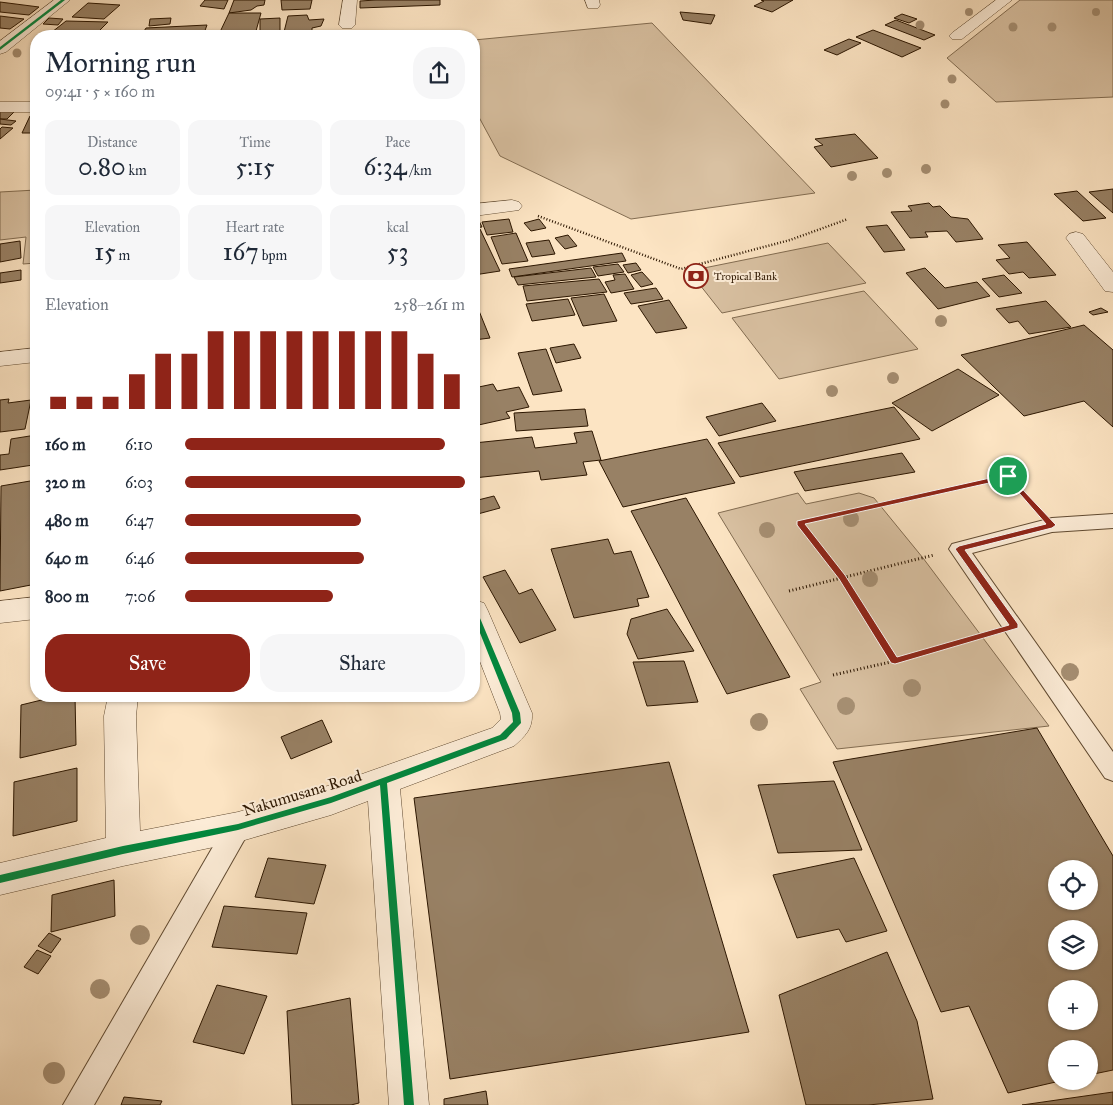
<!DOCTYPE html>
<html lang="en">
<head>
<meta charset="utf-8">
<style>
	:root { --surface:#fff; --page:#f6f6f7; --text:#1f2937; --muted:#747a83; --accent:#8f2418 }
	body { margin:0; font-family:"IM FELL Great Primer",serif; background:var(--page); color:var(--text); height:100vh; display:flex; flex-direction:column; font-size:19px; white-space:nowrap }
	* { box-sizing:border-box; margin:0 }
	p { font-size:16px; color:var(--muted) }
	.icon { flex:none; width:28px; height:28px; fill:none; stroke:currentColor; stroke-width:2; stroke-linecap:round; stroke-linejoin:round }
	.map { position:relative; flex:1; overflow:hidden }
	.panel { position:absolute; left:30px; top:30px; width:450px; height:672px; display:flex; flex-direction:column; background:var(--surface); border-radius:20px; box-shadow:0 1px 4px #0004 }
	.panel>* { flex:none }
	.fabs { position:absolute; left:1048px; top:860px; display:grid; gap:10px }
	.fabs a { display:grid; place-items:center; width:50px; height:50px; border-radius:50%; background:var(--surface); box-shadow:0 1px 4px #0004; font-size:25px }
	.pin { position:absolute; display:grid; place-items:center; width:42px; height:42px; color:#fff; margin:-21px; border:2px solid #fff; border-radius:50%; box-shadow:0 1px 5px #0007 }
	.round { display:grid; place-items:center; flex:none; width:52px; height:52px; border-radius:20px; background:var(--page) }
	.headline { display:flex; align-items:center; justify-content:space-between; height:85px; padding:0 15px }
	h1 { font-size:28px; font-weight:600; line-height:38px }
	.metrics { display:grid; grid-template-columns:repeat(3,1fr); gap:8px; height:85px; padding:5px 15px }
	.metrics div { display:grid; align-content:center; border-radius:12px; background:var(--page); text-align:center }
	.metrics b { font-size:25px; font-weight:600 }
	.metrics small { font-size:14px; font-weight:400 }
	.metrics p { font-size:14px }
	.chart { height:140px; padding:10px 15px }
	.chart p { display:flex; justify-content:space-between }
	.chart svg { width:100%; height:90px; margin-top:5px; stroke:var(--accent); stroke-width:6 }
	.cta { display:flex; gap:10px; margin-top:auto; padding:10px 15px }
	.cta a { flex:1; height:58px; border-radius:20px; background:var(--accent); color:#fff; font-size:20px; font-weight:600; line-height:58px; text-align:center }
	.cta a+a { background:var(--page); color:var(--text) }
	ul { padding:0 15px; list-style:none; font-size:16px }
	li { display:grid; grid-template-columns:80px 60px 1fr; align-items:center; height:38px }
	li i { height:12px; border-radius:6px; background:var(--accent) }
	.map>svg:first-child { display:block }
	.green { fill:#d9c1a2; stroke:#826c51 }
	.building { fill:#988165; stroke:#2c1600; fill-rule:evenodd }
	.lines { fill:none; stroke-linecap:round; stroke-linejoin:round }
	.lane-casing { stroke:#604a31; stroke-width:2 }
	.street-casing { stroke:#604a31; stroke-width:1 }
	.path-far1 { stroke:#2c1600; stroke-width:2.5; stroke-dasharray:1 2; stroke-linecap:butt }
	.path { stroke:#2c1600; stroke-width:3; stroke-dasharray:1 2.5; stroke-linecap:butt }
	.lane { fill:#fdedd8; fill-rule:evenodd }
	.street { fill:#fdedd8; fill-rule:evenodd }
	.cycleway-casing { stroke:#fdedd8; stroke-width:3 }
	.cycleway { fill:#00873e; fill-rule:evenodd }
	.tree { fill:#a68f73 }
	.route { fill:#8f2418; stroke:#fff; fill-rule:evenodd }
	.labels { text-anchor:middle; dominant-baseline:central; stroke-width:4; stroke-linejoin:round; paint-order:stroke }
	.far-poi-label { font-size:11px; fill:#2c1600; stroke:#fdedd8; text-anchor:start }
	.near-street-label { font-size:16px; fill:#2c1600; stroke:#fdedd8 }
</style>
</head>
<body>
<div class="map">
<svg width="1113" height="1105" viewBox="0 0 1113 1105">
	<rect width="100%" height="100%" fill="#fce4c3"/>
	<filter id="stains"><feTurbulence type="fractalNoise" baseFrequency=".004" numOctaves="4"/><feColorMatrix values="0 0 0 0 .2 0 0 0 0 .09 0 0 0 0 .02 0 0 0 .5 -.17"/></filter>
	<radialGradient id="worn" r=".72"><stop offset=".6" stop-color="#630" stop-opacity="0"/><stop offset="1" stop-color="#630" stop-opacity=".3"/></radialGradient>
	<g class="green">
		<polygon points="1020,0 1113,0 1113,97 996,102 947,58"/>
		<polygon points="652,23 815,193 631,219 500,156 474,108 474,40"/>
		<polygon points="36,190 36,263 23,264 26,237 0,240 0,192"/>
		<polygon points="828,243 866,283 722,313 689,271"/>
		<polygon points="864,291 918,349 779,379 732,318"/>
		<polygon points="798,493 806,504 859,493 874,498 923,558 1049,726 837,749 800,689 821,682 718,513"/>
	</g>
	<g class="building">
		<polygon points="205,0 228,0 224,9 200,6"/>
		<polygon points="234,0 265,0 264,5 257,6 251,10 229,13"/>
		<polygon points="281,0 312,0 310,9 282,10"/>
		<polygon points="376,0 440,0 440,5 360,8 360,1"/>
		<polygon points="761,0 793,0 772,12 754,6 764,1"/>
		<polygon points="0,2 39,7 29,15 0,12"/>
		<polygon points="88,3 120,5 104,19 72,17"/>
		<polygon points="680,12 715,15 711,24 683,20"/>
		<polygon points="229,13 261,13 256,31 220,32"/>
		<polygon points="902,14 917,19 909,23 894,18"/>
		<polygon points="307,15 309,20 324,19 321,26 312,28 312,32 284,32 288,16"/>
		<polygon points="0,16 24,19 10,29 0,28"/>
		<polygon points="49,18 63,19 58,25 43,24"/>
		<polygon points="171,18 170,24 149,26 150,19"/>
		<polygon points="280,18 280,32 260,33 260,19"/>
		<polygon points="896,20 935,35 924,40 885,25"/>
		<polygon points="66,21 108,22 94,36 52,32"/>
		<polygon points="207,25 203,36 141,36 146,28"/>
		<polygon points="873,30 921,48 902,57 856,37"/>
		<polygon points="217,34 276,34 275,36 215,36"/>
		<polygon points="849,39 861,43 837,55 824,50"/>
		<polygon points="0,109 16,110 7,119 0,119"/>
		<polygon points="30,116 36,116 36,133 22,133"/>
		<polygon points="0,119 16,121 11,125 0,124"/>
		<polygon points="2,127 13,128 0,139 0,129"/>
		<polygon points="855,134 878,158 831,167 814,147 823,145 815,139"/>
		<polygon points="1113,189 1113,213 1089,192"/>
		<polygon points="1077,191 1106,218 1083,221 1054,194"/>
		<polygon points="929,203 933,207 940,206 951,217 968,219 983,239 956,242 947,231 925,232 928,237 910,238 891,212 912,211 908,206"/>
		<polygon points="476,215 482,227 474,228 474,216"/>
		<polygon points="509,219 513,232 487,235 482,222"/>
		<polygon points="539,219 546,228 531,231 524,223"/>
		<polygon points="887,225 905,250 884,252 866,227"/>
		<polygon points="480,229 500,271 474,275 474,230"/>
		<polygon points="516,233 528,261 502,264 491,237"/>
		<polygon points="568,235 577,246 565,249 555,238"/>
		<polygon points="549,240 555,254 532,257 526,243"/>
		<polygon points="20,241 21,258 0,262 0,244"/>
		<polygon points="1027,242 1056,275 1029,278 1023,272 1009,274 996,260 1010,258 998,245"/>
		<polygon points="622,253 626,261 512,277 509,269"/>
		<polygon points="636,263 641,270 628,273 623,265"/>
		<polygon points="618,264 624,272 598,276 593,267"/>
		<polygon points="591,268 596,277 518,285 514,277"/>
		<polygon points="925,268 945,288 977,282 990,296 938,309 906,273"/>
		<polygon points="21,270 21,280 0,283 0,273"/>
		<polygon points="642,272 653,284 641,287 631,275"/>
		<polygon points="625,274 634,289 611,293 605,282 615,280 613,275"/>
		<polygon points="1004,275 1022,293 999,297 982,279"/>
		<polygon points="599,279 607,292 527,301 523,286"/>
		<polygon points="656,288 663,299 631,304 624,293"/>
		<polygon points="604,294 617,321 583,326 571,298"/>
		<polygon points="568,299 575,315 532,321 526,304"/>
		<polygon points="669,300 687,328 656,333 638,306"/>
		<polygon points="474,301 475,301 490,338 474,340"/>
		<polygon points="1046,301 1071,327 1029,334 1018,321 1009,323 996,309"/>
		<polygon points="1101,308 1108,312 1093,315 1089,312"/>
		<polygon points="1084,325 1113,350 1113,427 1084,401 1024,416 961,355"/>
		<polygon points="574,344 581,358 556,363 550,348"/>
		<polygon points="546,349 562,391 533,395 518,353"/>
		<polygon points="958,369 999,395 932,431 892,403"/>
		<polygon points="493,384 497,391 519,387 529,407 506,412 510,418 474,426 474,388"/>
		<polygon points="9,399 8,403 31,400 25,429 0,432 0,400"/>
		<polygon points="762,403 776,421 719,436 706,417"/>
		<polygon points="894,407 920,439 740,477 718,443"/>
		<polygon points="585,409 588,426 516,431 514,413"/>
		<polygon points="592,431 601,460 583,462 587,475 541,480 539,471 474,478 474,443 532,437 535,448 577,443 574,433"/>
		<polygon points="36,435 33,465 0,470 0,455 9,454 11,439"/>
		<polygon points="707,439 735,483 623,507 599,461"/>
		<polygon points="902,453 915,472 805,491 794,472"/>
		<polygon points="36,480 36,584 0,591 1,486"/>
		<polygon points="494,496 500,508 474,515 474,501"/>
		<polygon points="686,498 790,677 727,694 631,511"/>
		<polygon points="608,539 614,554 631,551 649,597 637,599 639,606 574,618 551,549"/>
		<polygon points="505,570 519,594 532,589 556,630 520,643 483,577"/>
		<polygon points="667,609 694,651 638,659 627,634 631,619"/>
		<polygon points="684,661 698,702 647,706 633,662"/>
		<polygon points="58,696 75,696 76,745 20,758 21,705"/>
		<polygon points="322,720 332,742 291,759 281,737"/>
		<path d="M1037,728L1113,856V1070L1089,1075V1049H1056V1081H1060L1008,1093L969,1006L941,1012L833,762ZM1056,869H1089V901H1056ZM1056,929H1089V961H1056ZM1056,989H1089V1021H1056Z"/>
		<polygon points="669,762 749,1032 450,1079 414,798"/>
		<polygon points="77,768 77,821 13,836 14,782"/>
		<polygon points="834,781 862,850 778,853 758,785"/>
		<polygon points="268,858 326,865 314,904 255,897"/>
		<polygon points="854,858 887,931 846,942 839,929 797,938 773,875"/>
		<polygon points="114,880 115,916 51,932 52,895"/>
		<polygon points="224,906 307,913 297,954 212,947"/>
		<polygon points="49,933 61,939 51,953 38,946"/>
		<polygon points="37,950 51,956 38,974 24,967"/>
		<polygon points="887,952 917,1021 933,1099 868,1105 806,1105 779,995"/>
		<polygon points="217,985 267,996 244,1054 193,1042"/>
		<polygon points="350,998 359,1103 351,1105 292,1105 287,1011"/>
		<polygon points="486,1091 488,1105 444,1105 444,1099"/>
		<polygon points="1113,1092 1113,1105 1022,1105"/>
		<polygon points="124,1097 162,1101 160,1105 121,1105"/>
	</g>
	<g class="lines">
		<defs>
			<g id="lane">
				<polygon points="1113,514 1113,528 1052,532 972,553 1113,752 1113,781 1105,778 949,549 952,544 1052,518"/>
				<polygon points="238,816 247,819 250,827 247,835 94,1105 63,1105 229,819"/>
			</g>
			<g id="street">
				<polygon points="54,0 70,0 6,52 0,54 0,41"/>
				<polygon points="343,0 357,0 355,25 352,28 342,28 339,25"/>
				<polygon points="585,0 599,0 600,5 598,8 588,8"/>
				<polygon points="996,0 1012,0 962,39 952,39 949,36 952,33"/>
				<rect x="0" y="102" width="36" height="10"/>
				<polygon points="512,200 519,202 522,206 519,210 474,216 474,204"/>
				<polygon points="1076,232 1083,234 1113,272 1113,292 1105,291 1066,238 1069,234"/>
				<polygon points="36,348 36,362 0,366 0,352"/>
				<polygon points="36,597 36,619 0,623 0,601"/>
				<path d="M474,600L484,603L488,611L532,713C533,729 525,736 514,746L400,789L429,1105H389L368,801L331,815L238,842L123,866L0,895V863L106,838L104,716L108,696H138L136,716L140,831L238,812L331,785L492,728L501,719L500,713L474,646Z"/>
			</g>
		</defs>
		<use href="#lane" class="lane-casing"/>
		<use href="#street" class="street-casing"/>
		<polyline class="path-far1" points="538,216 681,269 790,240 848,219"/>
		<g class="path">
			<polyline points="789,591 934,555"/>
			<polyline points="895,661 842,577 800,523 1009,477 1034,505"/>
			<polyline points="833,675 895,661 984,635"/>
		</g>
		<use href="#lane" class="lane"/>
		<use href="#street" class="street"/>
		<defs>
			<g id="cycleway">
				<polygon points="61,0 65,0 0,50 0,47"/>
				<polygon points="474,609 476,609 477,611 520,713 521,723 506,739 387,783 414,1105 404,1105 380,785 331,803 238,830 123,854 0,883 0,875 123,846 238,824 331,797 500,735 513,722 512,713 474,618"/>
			</g>
		</defs>
		<use href="#cycleway" class="cycleway-casing"/>
		<use href="#cycleway" class="cycleway"/>
	</g>
	<g class="tree">
		<circle cx="969" cy="12" r="4"/>
		<circle cx="1096" cy="12" r="4"/>
		<circle cx="920" cy="25" r="4.5"/>
		<circle cx="1013" cy="27" r="4.5"/>
		<circle cx="1052" cy="27" r="4.5"/>
		<circle cx="17" cy="53" r="4.5"/>
		<circle cx="952" cy="79" r="4.5"/>
		<circle cx="945" cy="104" r="4.5"/>
		<circle cx="926" cy="169" r="5"/>
		<circle cx="887" cy="173" r="5"/>
		<circle cx="852" cy="176" r="5"/>
		<circle cx="941" cy="321" r="6"/>
		<circle cx="893" cy="378" r="6"/>
		<circle cx="832" cy="391" r="6"/>
		<circle cx="1012" cy="466" r="7"/>
		<circle cx="851" cy="519" r="8"/>
		<circle cx="767" cy="530" r="8"/>
		<circle cx="870" cy="579" r="8"/>
		<circle cx="1070" cy="672" r="9"/>
		<circle cx="912" cy="688" r="9"/>
		<circle cx="846" cy="706" r="9"/>
		<circle cx="759" cy="722" r="9"/>
		<circle cx="140" cy="935" r="10"/>
		<circle cx="100" cy="989" r="10"/>
		<circle cx="54" cy="1073" r="11"/>
	</g>
	<path class="route" d="M1008,474L1056,525L1052,528L965,550L1018,624V628L895,664L891,663L839,579L797,525V521ZM1007,479L1046,524L959,546L955,549L1009,625L897,657L845,575L805,524Z"/>
	<defs>
		<symbol id="bank-ring" viewBox="-11 -11 22 22"><circle r="9.5" fill="#fdedd8" stroke="#8f2418" stroke-width="1.5"/><path d="M-6-4H6V4H-6ZM0-2.3a2.3 2.3 0 1 0 0 4.6a2.3 2.3 0 1 0 0-4.6Z" fill="#8f2418"/></symbol>
	</defs>
	<g fill-rule="evenodd">
		<use href="#bank-ring" x="682" y="262" width="28" height="28"/>
	</g>
	<g class="labels">
		<g class="far-poi-label">
			<text x="714" y="276">Tropical Bank</text>
		</g>
		<g class="near-street-label">
			<text transform="translate(302 793) rotate(-17)">Nakumusana Road</text>
		</g>
	</g>
	<rect width="100%" height="100%" filter="url(#stains)"/>
	<rect width="100%" height="100%" fill="url(#worn)"/>
</svg>
<div class="fabs">
<a><svg class="icon" aria-label="locate" viewBox="0 0 24 24"><circle cx="12" cy="12" r="6"/><path d="M12 2v4M12 18v4M2 12h4M18 12h4"/></svg></a>
<a><svg class="icon" aria-label="layers" viewBox="0 0 24 24"><path d="M12 4l9 5-9 5-9-5zM3 14l9 5 9-5"/></svg></a>
<a>+</a>
<a>−</a>
</div>
<div class="pin" style="left:1008px;top:476px;background:#1e9e55"><svg class="icon" aria-label="arrive" viewBox="0 0 24 24"><path d="M6 21V4h12l-3 4 3 4H6"/></svg></div>
<section class="panel">
<div class="headline"><div><h1>Morning run</h1><p>09:41 · 5 × 160 m</p></div><a class="round"><svg class="icon" aria-label="share" viewBox="0 0 24 24"><path d="M12 15V3M7 8l5-5 5 5M5 13v7h14v-7"/></svg></a></div>
<div class="metrics">
<div><p>Distance</p><b>0.80<small> km</small></b></div>
<div><p>Time</p><b>5:15</b></div>
<div><p>Pace</p><b>6:34<small> /km</small></b></div>
</div>
<div class="metrics">
<div><p>Elevation</p><b>15<small> m</small></b></div>
<div><p>Heart rate</p><b>167<small> bpm</small></b></div>
<div><p>kcal</p><b>53</b></div>
</div>
<div class="chart"><p><span>Elevation</span>258–261 m</p>
<svg viewBox="0 0 160 44" preserveAspectRatio="none"><path d="M5 44V38M15 44V38M25 44V38M35 44V27M45 44V17M55 44V17M65 44V6M75 44V6M85 44V6M95 44V6M105 44V6M115 44V6M125 44V6M135 44V6M145 44V17M155 44V27"/></svg>
</div>
<ul>
<li><b>160 m</b>6:10<i style="width:93%"></i></li>
<li><b>320 m</b>6:03<i style="width:100%"></i></li>
<li><b>480 m</b>6:47<i style="width:63%"></i></li>
<li><b>640 m</b>6:46<i style="width:64%"></i></li>
<li><b>800 m</b>7:06<i style="width:53%"></i></li>
</ul>
<div class="cta"><a>Save</a><a>Share</a></div>
</section>
</div>
</body>
</html>
